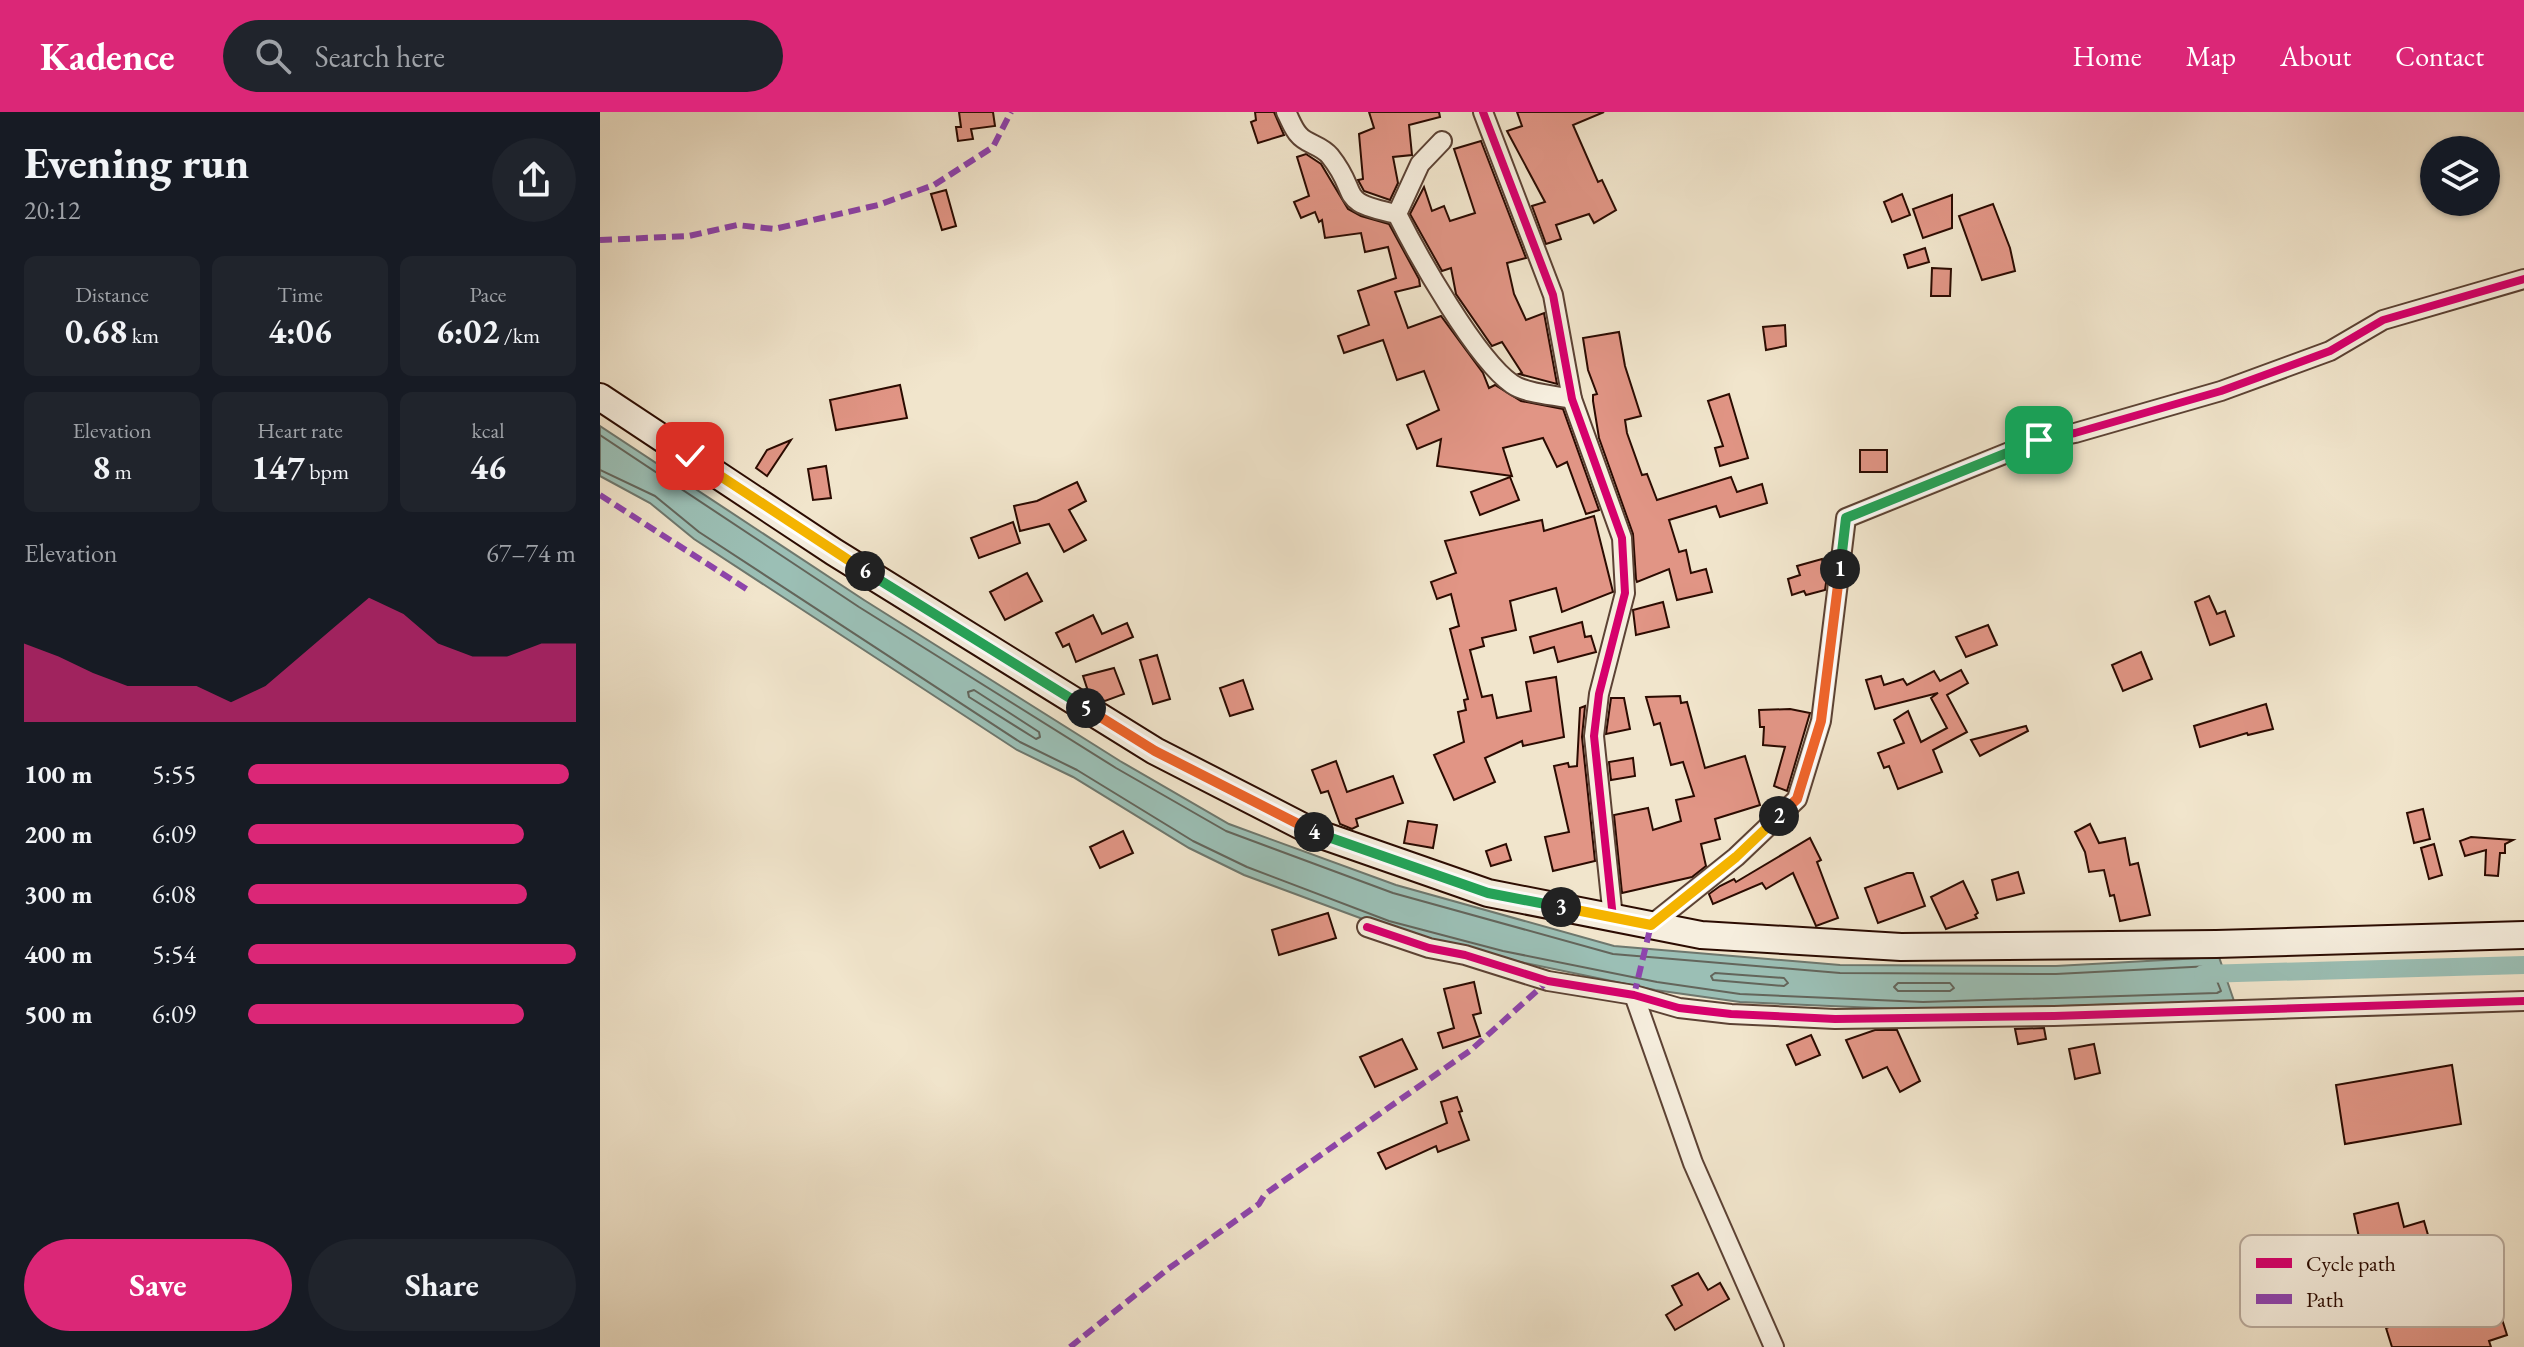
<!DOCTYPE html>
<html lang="en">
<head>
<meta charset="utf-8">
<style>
	:root { --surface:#171b24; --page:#20242c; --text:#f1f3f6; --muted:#9ea1a6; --accent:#db2777 }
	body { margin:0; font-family:"EB Garamond",serif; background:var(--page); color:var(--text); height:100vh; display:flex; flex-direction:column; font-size:30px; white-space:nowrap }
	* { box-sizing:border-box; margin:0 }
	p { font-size:26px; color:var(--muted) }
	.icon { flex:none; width:44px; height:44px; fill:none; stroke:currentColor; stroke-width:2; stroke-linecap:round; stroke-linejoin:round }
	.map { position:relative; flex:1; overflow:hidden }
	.side { display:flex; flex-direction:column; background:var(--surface); width:600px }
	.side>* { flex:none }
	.buttons { position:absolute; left:1820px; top:24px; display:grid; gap:16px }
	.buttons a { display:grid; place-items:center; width:80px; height:80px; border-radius:50%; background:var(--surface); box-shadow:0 2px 6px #0004; font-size:40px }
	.pin { position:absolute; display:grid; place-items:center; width:68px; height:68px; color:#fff; margin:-34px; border-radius:16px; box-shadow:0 4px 12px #0006 }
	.km { position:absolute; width:40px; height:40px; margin:-20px; border-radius:50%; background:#222; color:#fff; font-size:22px; line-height:40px; text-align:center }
	.round { display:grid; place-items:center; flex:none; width:84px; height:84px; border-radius:42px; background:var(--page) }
	.head { display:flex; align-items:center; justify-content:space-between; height:136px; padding:0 24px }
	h1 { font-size:44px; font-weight:700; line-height:60px }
	.metrics { display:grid; grid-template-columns:repeat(3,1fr); gap:12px; height:136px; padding:8px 24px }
	.metrics div { display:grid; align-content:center; border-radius:12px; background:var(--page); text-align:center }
	.metrics b { font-size:34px; font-weight:700 }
	.metrics small { font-size:22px; font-weight:400 }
	.metrics p { font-size:22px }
	.chart { height:224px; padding:16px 24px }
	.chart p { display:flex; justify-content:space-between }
	.chart svg { width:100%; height:144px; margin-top:8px; fill:var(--accent); opacity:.7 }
	.primary-button { display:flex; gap:16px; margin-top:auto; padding:16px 24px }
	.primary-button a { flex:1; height:92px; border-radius:48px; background:var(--accent); color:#fff; font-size:32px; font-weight:700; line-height:92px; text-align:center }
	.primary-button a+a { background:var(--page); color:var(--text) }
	ul { padding:0 24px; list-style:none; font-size:26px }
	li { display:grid; grid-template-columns:128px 96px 1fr; align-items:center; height:60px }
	li i { height:20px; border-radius:10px; background:var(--accent) }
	header { display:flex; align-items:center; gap:48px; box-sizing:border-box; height:112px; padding:0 40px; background:var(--accent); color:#fff }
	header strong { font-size:38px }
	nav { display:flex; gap:44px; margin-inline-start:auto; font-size:28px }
	.search { width:560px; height:72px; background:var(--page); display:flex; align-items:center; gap:20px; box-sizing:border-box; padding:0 28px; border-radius:44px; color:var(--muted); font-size:30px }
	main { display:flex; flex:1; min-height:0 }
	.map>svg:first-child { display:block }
	.water { fill:#9bbfb5; stroke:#6e776d; stroke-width:2 }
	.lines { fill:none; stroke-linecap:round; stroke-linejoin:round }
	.shore { stroke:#63655b; stroke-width:2 }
	.canal { stroke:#9bbfb5; stroke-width:18 }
	.building { fill:#e19585; stroke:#2b0b01; stroke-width:2 }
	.street-casing { stroke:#5c4234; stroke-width:22 }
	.secondary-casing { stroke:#2b0b01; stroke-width:30 }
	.street { stroke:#f6eede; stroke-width:18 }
	.secondary { stroke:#f6eede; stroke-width:26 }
	.quiet { stroke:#8e44ad; stroke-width:6; stroke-dasharray:12 6; stroke-linecap:butt }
	.cycleway-casing { stroke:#f6eede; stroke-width:13 }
	.cycleway { stroke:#d6006c; stroke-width:8 }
	.split-1-casing { stroke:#fff; stroke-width:16 }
	.split-2-casing { stroke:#fff; stroke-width:16 }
	.split-3-casing { stroke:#fff; stroke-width:16 }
	.split-4-casing { stroke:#fff; stroke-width:16 }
	.split-5-casing { stroke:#fff; stroke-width:16 }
	.split-6-casing { stroke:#fff; stroke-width:16 }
	.split-7-casing { stroke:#fff; stroke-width:16 }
	.split-1 { stroke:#22a559; stroke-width:10 }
	.split-2 { stroke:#f0652b; stroke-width:10 }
	.split-3 { stroke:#f5b400; stroke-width:10 }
	.split-4 { stroke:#22a559; stroke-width:10 }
	.split-5 { stroke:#f0652b; stroke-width:10 }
	.split-6 { stroke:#22a559; stroke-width:10 }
	.split-7 { stroke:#f5b400; stroke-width:10 }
	.key { fill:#f6eede; stroke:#b9aa9c; stroke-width:2 }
	.key-label { font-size:22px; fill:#2b0b01 }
</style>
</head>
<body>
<header>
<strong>Kadence</strong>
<div class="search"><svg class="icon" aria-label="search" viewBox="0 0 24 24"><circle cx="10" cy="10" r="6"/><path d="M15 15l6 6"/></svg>Search here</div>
<nav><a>Home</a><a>Map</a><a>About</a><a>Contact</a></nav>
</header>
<main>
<section class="side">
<div class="head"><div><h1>Evening run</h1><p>20:12</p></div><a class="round"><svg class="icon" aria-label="share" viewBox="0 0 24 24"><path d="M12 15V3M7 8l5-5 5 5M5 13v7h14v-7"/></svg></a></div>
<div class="metrics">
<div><p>Distance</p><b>0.68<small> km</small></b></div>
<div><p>Time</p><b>4:06</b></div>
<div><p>Pace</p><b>6:02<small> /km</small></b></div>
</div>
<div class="metrics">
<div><p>Elevation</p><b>8<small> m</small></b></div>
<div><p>Heart rate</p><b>147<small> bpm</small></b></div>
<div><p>kcal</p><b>46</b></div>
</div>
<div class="chart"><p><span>Elevation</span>67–74 m</p>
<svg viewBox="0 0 160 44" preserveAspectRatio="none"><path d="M0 44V20L10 24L20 29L30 33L40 33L50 33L60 38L70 33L80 24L90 15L100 6L110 11L120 20L130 24L140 24L150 20L160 20V44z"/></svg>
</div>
<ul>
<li><b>100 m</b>5:55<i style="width:98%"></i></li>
<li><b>200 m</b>6:09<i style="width:84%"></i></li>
<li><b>300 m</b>6:08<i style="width:85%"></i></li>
<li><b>400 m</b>5:54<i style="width:100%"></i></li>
<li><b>500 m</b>6:09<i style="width:84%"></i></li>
</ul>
<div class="primary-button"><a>Save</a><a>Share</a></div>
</section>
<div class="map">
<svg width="1924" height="1235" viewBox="0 0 1924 1235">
	<rect width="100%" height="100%" fill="#f1e5cc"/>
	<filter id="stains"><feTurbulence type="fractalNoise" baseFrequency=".0025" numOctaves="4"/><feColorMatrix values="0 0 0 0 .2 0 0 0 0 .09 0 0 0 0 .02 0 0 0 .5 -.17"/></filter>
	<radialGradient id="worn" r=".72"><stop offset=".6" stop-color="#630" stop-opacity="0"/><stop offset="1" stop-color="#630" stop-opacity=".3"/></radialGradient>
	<polygon class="water" points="0,314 264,488 520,649 629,712 796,773 1014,834 1240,853 1456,854 1619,845 1634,889 1323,898 1140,890 1055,878 901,846 787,816 644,763 589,736 473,665 417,638 94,427 50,391 0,364"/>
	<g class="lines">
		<g class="shore">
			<polyline points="0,323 259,495 516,656 626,719 793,781 1013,842 1240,861 1456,862 1611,854 1621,879 1617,881 1323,890 1140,882 1057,870 903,839 789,809 647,755 593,729 477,658 420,630 99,420 55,384 0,358"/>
			<polygon points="374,578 439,620 440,625 436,627 369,585 368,580"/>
			<polygon points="1115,861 1184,866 1188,871 1184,874 1113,868 1111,864"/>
			<polygon points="1298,871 1350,871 1354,876 1350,879 1298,879 1294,875"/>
		</g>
		<polyline class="canal" points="1603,862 1924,853"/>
	</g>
	<g class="building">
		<polygon points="359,0 393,0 395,14 371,17 373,27 358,29 356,15 361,15"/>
		<polygon points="655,0 674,0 684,23 658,31 651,10 656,8"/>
		<polygon points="769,0 839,0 840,5 809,13 812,43 793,45 798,71 790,88 764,79 758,68 763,67 759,22 774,16"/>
		<polygon points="917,0 1004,0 973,13 998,70 1002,68 1016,98 994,111 989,102 956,113 961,127 946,132 932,94 945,90 907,19 922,14"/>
		<polygon points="881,29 926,146 907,151 914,182 926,208 944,201 957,272 919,262 922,261 902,230 892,234 856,182 851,156 842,159 810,102 824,75 832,99 844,94 850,109 875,101 854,37"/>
		<polygon points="706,42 721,52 748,97 761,104 789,112 819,167 820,174 795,180 808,216 841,204 883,261 889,276 895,273 921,289 963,297 999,398 986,402 967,350 957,355 943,326 903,336 912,364 837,354 841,327 817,337 807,313 839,298 824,259 797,268 783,228 744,241 738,224 769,213 758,179 796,166 788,135 765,140 761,121 725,126 722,108 719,110 715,100 701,106 694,90 709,84 697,45"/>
		<polygon points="346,78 356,114 342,118 331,82"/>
		<polygon points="1302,82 1310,103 1292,110 1284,90"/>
		<polygon points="1352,83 1352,116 1323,126 1313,97"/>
		<polygon points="1393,92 1410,136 1415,159 1382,168 1359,104"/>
		<polygon points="1325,136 1329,150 1308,156 1304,143"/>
		<polygon points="1332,156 1351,157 1350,184 1331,184"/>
		<polygon points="1185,213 1186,234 1166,238 1163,215"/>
		<polygon points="1019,220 1025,254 1041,304 1025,308 1027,321 1042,363 1047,362 1057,388 1131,365 1137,380 1162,372 1167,391 1120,405 1116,394 1069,408 1079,440 1086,438 1091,461 1106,457 1112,480 1077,488 1069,457 1037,470 1036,467 1033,422 999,326 993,289 993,283 997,282 988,258 983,226"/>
		<polygon points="300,273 307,306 236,318 230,288"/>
		<polygon points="1129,282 1148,346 1120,354 1115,336 1123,334 1108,289"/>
		<polygon points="191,328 167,364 156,356 167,338"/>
		<rect x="1260" y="338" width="27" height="22"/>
		<polygon points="226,354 231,386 213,388 208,357"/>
		<polygon points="910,365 919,388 880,403 871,380"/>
		<polygon points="477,370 486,389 469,398 486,428 464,440 449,412 420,419 414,394 437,389"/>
		<polygon points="994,404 1013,480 962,500 956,476 910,489 916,518 882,526 884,534 870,538 882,585 892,583 897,606 931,599 926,570 956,565 964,625 923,634 922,629 885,646 895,670 854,688 834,643 864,630 858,600 866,598 864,588 868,587 850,517 859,514 851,482 837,487 831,470 856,461 845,429 942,408 944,419"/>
		<polygon points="413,410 420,431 379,446 371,426"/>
		<polygon points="1222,447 1227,464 1225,478 1206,483 1204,479 1192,483 1188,467 1200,463 1197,454"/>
		<polygon points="427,461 442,489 405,508 390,480"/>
		<polygon points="1609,484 1617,502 1625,499 1634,524 1610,533 1595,490"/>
		<polygon points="1063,490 1069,515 1036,523 1033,498"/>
		<polygon points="493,503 502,522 527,511 533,525 476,550 469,532 463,535 456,521"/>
		<polygon points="982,510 985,525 991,524 996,540 958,550 954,535 934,541 930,525"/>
		<polygon points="1388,513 1397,533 1366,545 1356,525"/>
		<polygon points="1541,540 1552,567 1523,579 1512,553"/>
		<polygon points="557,543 570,587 553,592 540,548"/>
		<polygon points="514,556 524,582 505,589 488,579 483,564"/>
		<polygon points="1361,558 1368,571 1347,583 1367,620 1333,638 1342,660 1298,677 1289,654 1284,656 1278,641 1304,631 1294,608 1308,599 1321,630 1347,616 1331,586 1338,581 1275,597 1266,568 1281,564 1284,573 1303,567 1307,573 1334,559 1340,569"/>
		<polygon points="643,568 653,597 630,604 620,576"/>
		<polygon points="1080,584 1081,591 1087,590 1105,656 1145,644 1160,693 1115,707 1120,727 1101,732 1106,754 1092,765 1022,781 1014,703 1048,696 1053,718 1081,709 1076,688 1094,684 1083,650 1071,653 1060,611 1054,613 1046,585"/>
		<polygon points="1011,586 1024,586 1030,617 1006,622"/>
		<polygon points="1666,592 1673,617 1648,623 1647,621 1600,635 1594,614"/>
		<polygon points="985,594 982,625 995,749 953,759 945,725 969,720 954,654 968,651 969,655 977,654 980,596"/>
		<polygon points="1190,597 1210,601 1187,679 1174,674 1185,635 1163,633 1164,615 1160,615 1159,598"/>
		<polygon points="1426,614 1428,619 1380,644 1371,628"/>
		<polygon points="1033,646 1035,664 1011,668 1009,650"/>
		<polygon points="736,649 747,680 793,664 803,691 756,707 758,714 752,717 740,712 728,679 721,681 712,658"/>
		<polygon points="1823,697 1830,727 1814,731 1807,701"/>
		<polygon points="808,709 837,713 833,736 804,731"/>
		<polygon points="1490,712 1499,731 1525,726 1530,753 1538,751 1550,803 1520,809 1514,783 1510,784 1504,758 1489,760 1485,740 1475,720"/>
		<polygon points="523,719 533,741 500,756 490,735"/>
		<polygon points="1871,725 1913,728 1905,732 1905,741 1900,741 1898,764 1885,763 1886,738 1865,744 1860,729"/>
		<polygon points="1210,726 1221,748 1217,750 1238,806 1216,814 1193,761 1166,777 1162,771 1113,792 1109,782 1120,774 1134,767 1136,770"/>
		<polygon points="906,732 911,748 891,754 886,739"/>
		<polygon points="1834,732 1842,763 1829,767 1821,736"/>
		<polygon points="1418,760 1424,781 1397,788 1392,768"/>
		<polygon points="1307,761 1313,761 1325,794 1278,811 1265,776"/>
		<polygon points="1363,769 1378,801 1375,803 1377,806 1346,817 1331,785"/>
		<polygon points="728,801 736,826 679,843 672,818"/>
		<polygon points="874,870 881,901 873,903 880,924 843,936 838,921 854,916 844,877"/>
		<polygon points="1444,916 1446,927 1418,932 1415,917"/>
		<polygon points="1275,918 1297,918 1320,969 1300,980 1287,955 1263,966 1246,928"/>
		<polygon points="1211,923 1220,943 1196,953 1187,933"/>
		<polygon points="802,927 817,957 775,975 760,945"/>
		<polygon points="1494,932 1500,961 1475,967 1469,937"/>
		<polygon points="1852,953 1861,1012 1745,1032 1736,973"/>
		<polygon points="857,985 862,999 859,1000 869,1028 838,1040 836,1034 786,1057 778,1041 847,1011 841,990"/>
		<polygon points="1798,1091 1804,1115 1824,1109 1838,1158 1866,1148 1875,1178 1891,1172 1907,1223 1889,1229 1891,1235 1792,1235 1786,1216 1795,1213 1776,1155 1766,1158 1754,1102"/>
		<polygon points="1098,1161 1108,1178 1120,1171 1129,1187 1075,1218 1066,1203 1082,1193 1072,1174"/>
	</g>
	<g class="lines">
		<defs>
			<g id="street">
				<path d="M686,0C690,7 693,17 699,23C706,32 721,33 730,44C762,84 734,89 797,102C818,144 876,247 912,272C926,282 955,283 972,287"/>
				<polyline points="883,0 953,183 972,287 1022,426 1025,481 999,582 994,624 1013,806"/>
				<polyline points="797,102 820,52 842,29"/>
				<polyline points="1051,813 1136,745 1197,687 1221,609 1246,406 1439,328 1475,321 1621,279 1730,239 1783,208 1924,167"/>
				<polyline points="767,815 829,836 865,843 948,869 1034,883 1079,896 1131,902 1235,907 1454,904 1924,889"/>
				<polyline points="1034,883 1093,1051 1174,1235"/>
			</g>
			<polyline id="secondary" points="0,285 234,440 555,639 713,720 888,781 1101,823 1301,835 1616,832 1924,823"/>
		</defs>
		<use href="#street" class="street-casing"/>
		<use href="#secondary" class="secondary-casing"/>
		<use href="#street" class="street"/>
		<use href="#secondary" class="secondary"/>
		<g class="quiet">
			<polyline points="0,128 89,124 137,113 174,117 278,93 334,73 393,35 411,0"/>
			<polyline points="0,383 151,480"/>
			<polyline points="1034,883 1051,813"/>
			<polyline points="470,1235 568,1157 659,1092 665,1082 871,938 948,869"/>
		</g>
		<defs>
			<g id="cycleway">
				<polyline points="883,0 953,183 972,287 1022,426 1025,481 999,582 994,624 1013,806"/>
				<polyline points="1051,813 1136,745 1197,687 1221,609 1246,406 1439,328 1475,321 1621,279 1730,239 1783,208 1924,167"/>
				<polyline points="767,815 829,836 865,843 948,869 1034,883 1079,896 1131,902 1235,907 1454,904 1924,889"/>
			</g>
		</defs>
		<use href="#cycleway" class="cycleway-casing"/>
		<use href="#cycleway" class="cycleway"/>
	</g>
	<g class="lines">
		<defs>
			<polyline id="split-1" points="1240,457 1246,406 1439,328"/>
			<polyline id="split-2" points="1179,704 1197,687 1221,609 1240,457"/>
			<polyline id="split-3" points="961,795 1051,813 1136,745 1179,704"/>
			<polyline id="split-4" points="714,720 888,781 961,795"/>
			<polyline id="split-5" points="486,596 555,639 714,720"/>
			<polyline id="split-6" points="265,459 486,596"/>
			<polyline id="split-7" points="90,344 265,459"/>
		</defs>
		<use href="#split-1" class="split-1-casing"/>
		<use href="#split-2" class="split-2-casing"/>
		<use href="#split-3" class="split-3-casing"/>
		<use href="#split-4" class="split-4-casing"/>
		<use href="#split-5" class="split-5-casing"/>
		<use href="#split-6" class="split-6-casing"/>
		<use href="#split-7" class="split-7-casing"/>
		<use href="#split-1" class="split-1"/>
		<use href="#split-2" class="split-2"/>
		<use href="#split-3" class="split-3"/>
		<use href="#split-4" class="split-4"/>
		<use href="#split-5" class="split-5"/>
		<use href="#split-6" class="split-6"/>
		<use href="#split-7" class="split-7"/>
	</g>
	<rect x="1640" y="1123" width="264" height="92" rx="12" class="key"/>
	<rect x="1656" y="1146" width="36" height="10" fill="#d6006c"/>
	<rect x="1656" y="1182" width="36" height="10" fill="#8e44ad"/>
	<g class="key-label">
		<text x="1706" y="1159">Cycle path</text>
		<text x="1706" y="1195">Path</text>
	</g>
	<rect width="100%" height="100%" filter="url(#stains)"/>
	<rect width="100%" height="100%" fill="url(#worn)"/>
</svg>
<div class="buttons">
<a><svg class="icon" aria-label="layers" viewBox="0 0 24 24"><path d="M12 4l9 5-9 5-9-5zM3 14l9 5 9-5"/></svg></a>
</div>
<div class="pin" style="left:1439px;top:328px;background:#1e9e55"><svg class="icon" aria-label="arrive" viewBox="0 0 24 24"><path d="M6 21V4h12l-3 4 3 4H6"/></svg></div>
<div class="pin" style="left:90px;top:344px;background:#d93025"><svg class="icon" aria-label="check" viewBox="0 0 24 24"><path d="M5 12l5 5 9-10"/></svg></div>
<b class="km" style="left:1240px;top:457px">1</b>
<b class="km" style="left:1179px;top:704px">2</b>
<b class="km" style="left:961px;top:795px">3</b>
<b class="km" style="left:714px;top:720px">4</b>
<b class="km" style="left:486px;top:596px">5</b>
<b class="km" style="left:265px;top:459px">6</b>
</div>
</main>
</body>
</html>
